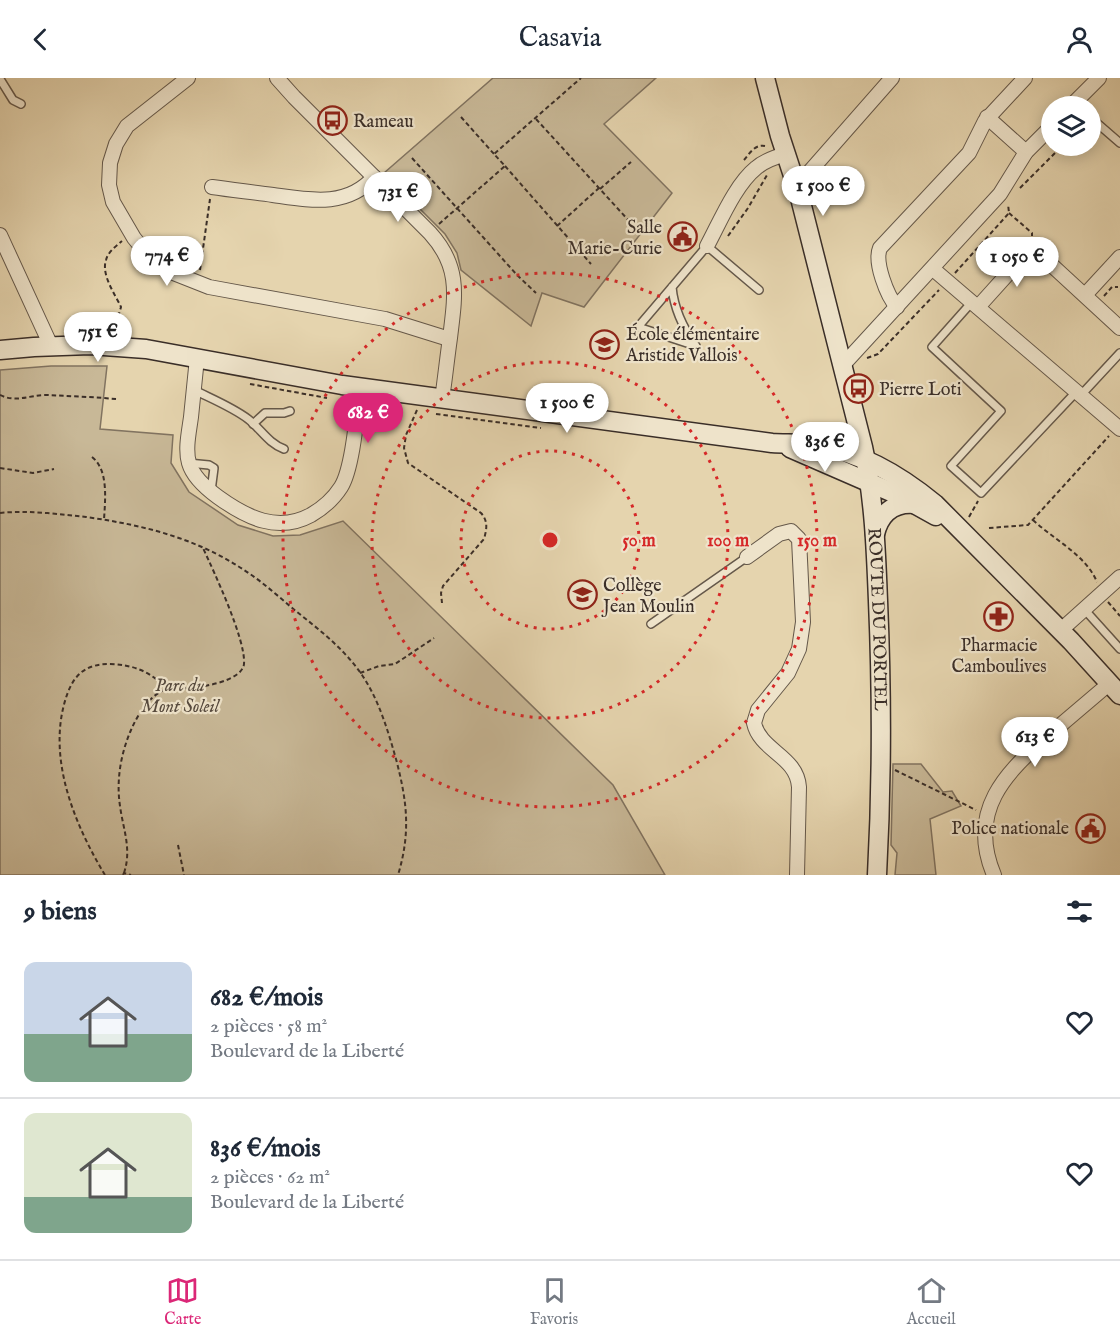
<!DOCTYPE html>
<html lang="fr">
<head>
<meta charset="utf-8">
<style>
	:root { --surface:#fff; --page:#f6f6f7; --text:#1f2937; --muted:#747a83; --line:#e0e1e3; --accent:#db2777 }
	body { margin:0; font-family:"IM FELL English",serif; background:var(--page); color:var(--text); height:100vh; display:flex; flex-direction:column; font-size:22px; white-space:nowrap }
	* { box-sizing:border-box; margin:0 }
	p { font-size:20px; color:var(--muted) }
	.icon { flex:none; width:33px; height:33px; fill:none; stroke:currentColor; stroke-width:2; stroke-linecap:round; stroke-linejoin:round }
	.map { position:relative; height:797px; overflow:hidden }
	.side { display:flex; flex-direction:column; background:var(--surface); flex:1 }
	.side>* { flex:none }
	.controls { position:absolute; left:1041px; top:18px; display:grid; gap:12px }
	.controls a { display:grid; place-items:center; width:60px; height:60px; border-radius:50%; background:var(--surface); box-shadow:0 3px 15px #0003; font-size:30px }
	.price { position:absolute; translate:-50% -51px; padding:0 14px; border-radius:21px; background:#fff; color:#222; font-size:20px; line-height:39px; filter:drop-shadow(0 2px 3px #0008) }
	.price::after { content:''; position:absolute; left:50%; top:36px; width:18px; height:14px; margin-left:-9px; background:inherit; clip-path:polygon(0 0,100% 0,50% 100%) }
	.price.current { background:var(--accent); color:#fff }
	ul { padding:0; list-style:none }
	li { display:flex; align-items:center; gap:18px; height:150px; padding:0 24px }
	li+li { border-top:2px solid var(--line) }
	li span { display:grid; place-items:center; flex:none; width:168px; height:120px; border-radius:12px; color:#555 }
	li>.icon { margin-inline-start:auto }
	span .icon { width:72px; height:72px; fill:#fffc; stroke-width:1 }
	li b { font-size:26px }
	h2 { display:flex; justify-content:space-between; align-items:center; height:72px; padding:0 24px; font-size:26px }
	header { display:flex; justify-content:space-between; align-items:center; height:78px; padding:0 24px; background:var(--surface); font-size:27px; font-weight:600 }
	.tab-bar { display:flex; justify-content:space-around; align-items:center; height:84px; border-top:2px solid var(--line); background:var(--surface); font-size:16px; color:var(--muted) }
	.tab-bar a { display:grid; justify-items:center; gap:3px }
	.tab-bar .current { color:var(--accent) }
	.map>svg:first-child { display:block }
</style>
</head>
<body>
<header><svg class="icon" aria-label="back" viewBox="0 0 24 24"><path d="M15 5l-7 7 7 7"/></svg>Casavia<svg class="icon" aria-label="person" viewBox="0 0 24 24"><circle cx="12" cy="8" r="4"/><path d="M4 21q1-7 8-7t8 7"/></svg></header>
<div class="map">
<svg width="1120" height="797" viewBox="0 0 1120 797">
	<rect width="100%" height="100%" fill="#e5d4ae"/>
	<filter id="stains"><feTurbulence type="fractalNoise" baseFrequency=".00333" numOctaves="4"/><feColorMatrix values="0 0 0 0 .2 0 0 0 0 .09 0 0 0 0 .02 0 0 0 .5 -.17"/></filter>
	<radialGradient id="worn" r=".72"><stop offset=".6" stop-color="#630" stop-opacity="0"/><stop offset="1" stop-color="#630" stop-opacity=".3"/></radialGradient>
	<!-- green -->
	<g fill="#c8b897" stroke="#817360" stroke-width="1.5">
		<path d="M493,0H656L604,46L672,115L584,229L542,215L531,248L461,192L457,175L445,156L384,95Z"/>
		<path d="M51,288H107L100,351L173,357L171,385L189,414L238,447L273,458L300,457L343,443L613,707L665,797H0V292Z"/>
		<path d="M893,686H921L943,714L952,713L961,728L930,741L936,797H895L897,775L891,767Z"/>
	</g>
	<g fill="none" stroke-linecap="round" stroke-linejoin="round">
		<defs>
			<g id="lane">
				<path d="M0,1L13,22L21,26"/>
				<path d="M1090,39L1120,65"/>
				<path d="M672,209C674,231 683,250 696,268L638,249L707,168L759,212"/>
				<path d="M972,224L932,269L1001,333L951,388L981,415L1077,313"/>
				<path d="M194,312C212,321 232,329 248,341C261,351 268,365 284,371"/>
				<path d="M1081,317L1120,275"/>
				<path d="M253,346L265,335H284L290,333"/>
				<path d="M188,385L209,387L214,390L211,413"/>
				<path d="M1084,531L1120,571"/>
				<path d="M651,546L747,479"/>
			</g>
			<g id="street">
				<path d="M188,0L127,48L116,66L110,85L109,107L113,124L134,160L148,177L171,194L209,209L385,241L449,261"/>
				<path d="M277,0L294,19L430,155C461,189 455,218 450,260C447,281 445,301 442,321"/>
				<path d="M1071,28L1099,0"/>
				<path d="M987,39L1026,74"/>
				<path d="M797,108L892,0"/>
				<path d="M212,109C232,112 252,114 273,117C309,122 347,130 374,99"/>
				<path d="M0,157L51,268"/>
				<path d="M707,168C720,144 735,107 756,90C764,83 775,79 786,76"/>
				<path d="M933,191L1120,351"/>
				<path d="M1085,217L1120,179"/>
				<path d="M897,229C887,218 874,184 880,170L969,75L985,43L1025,0"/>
				<path d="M978,229L1032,169L1120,250"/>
				<path d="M197,280C195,300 193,320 191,339C189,354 185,371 189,385C193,399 207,411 218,419C247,440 278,455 311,437C323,430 334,420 341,409C353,390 357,334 360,310"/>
				<path d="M842,288L1000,116L1026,74L1052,48"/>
				<path d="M747,479L779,456L791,453L799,461L803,544L799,571L788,595L758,632L754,645C760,673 797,678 799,709L797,797"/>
				<path d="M1061,552L1120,499"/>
				<path d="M994,797C967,733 1005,695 1050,656C1070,639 1090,622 1110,605"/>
			</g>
			<g id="secondary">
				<path id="s1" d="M765,0L780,58L799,116L863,369C874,419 876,472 878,523C882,615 882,705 877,797"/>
				<path d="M0,272L34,269L90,267L146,271L342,307L772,365C788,366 804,365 819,368C863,375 901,398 935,426L1071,563L1120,617"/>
				<path d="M790,370L898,417L936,438"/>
				<path d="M875,456C880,435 894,424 915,426"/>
			</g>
		</defs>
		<!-- lane casing -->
		<use href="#lane" stroke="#65584a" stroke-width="10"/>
		<!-- street casing -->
		<use href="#street" stroke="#65584a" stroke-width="16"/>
		<!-- secondary casing -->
		<use href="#secondary" stroke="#3a2e28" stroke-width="21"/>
		<!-- path -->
		<g stroke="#3a2e28" stroke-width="2" stroke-dasharray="4.5 3" stroke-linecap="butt">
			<path d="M461,39L494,76"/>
			<path d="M536,41L630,144"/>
			<path d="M412,80L517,197L536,215"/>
			<path d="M744,82C750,75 755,66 765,68"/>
			<path d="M505,88L591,186"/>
			<path d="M1020,110L1062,68"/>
			<path d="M600,111L631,84"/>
			<path d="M1009,135L1032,155V158"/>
			<path d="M439,146L505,88L494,76L581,0"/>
			<path d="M557,148L599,110"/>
			<path d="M728,158L748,130L767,97"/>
			<path d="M200,192L210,121"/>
			<path d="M955,195L1009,135L1008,126"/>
			<path d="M1104,218L1112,209H1118"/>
			<path d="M97,251L109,252"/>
			<path d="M114,253L121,229C115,216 101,197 106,182C108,174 116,168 122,163"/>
			<path d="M867,280L878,276L939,212"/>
			<path d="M250,306L327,320"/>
			<path d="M0,317C16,325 29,317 46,317C69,318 93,319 116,321"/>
			<path d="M371,327L386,329"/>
			<path d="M417,332L406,357L404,370L408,385L481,435C488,443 487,450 484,461L443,508L441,515L442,525"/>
			<path d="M436,336L541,350"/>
			<path d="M92,379C109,392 105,423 104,442"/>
			<path d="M0,390L33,395L54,391"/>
			<path d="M0,435C28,432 58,436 86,439C143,447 196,460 244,492C263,504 280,520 297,534C321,553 345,572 362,597C379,622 388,653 396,681C407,723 411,754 398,797"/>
			<path d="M969,439L978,423"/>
			<path d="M1033,442C1053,461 1086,477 1097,504"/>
			<path d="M989,450L1028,447L1109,358"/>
			<path d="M1108,524L1120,538"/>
			<path d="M360,595L379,588L395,586L434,560"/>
			<path d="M895,692L976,732"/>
			<path d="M178,767L184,797"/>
			<path d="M124,795C132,771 123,751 120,728C116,702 121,675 131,652C138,636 149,618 166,611C173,609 182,611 189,610C203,609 242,603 244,586C246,562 214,494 203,470"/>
			<path d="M105,797C73,744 45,675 68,614C76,594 88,586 110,586C133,587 151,593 166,611"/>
			<path d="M123,797L124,795L131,797"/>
		</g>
		<!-- lane -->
		<use href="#lane" stroke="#eee3ca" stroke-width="7"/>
		<!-- street -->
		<use href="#street" stroke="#eee3ca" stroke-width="14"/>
		<!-- secondary -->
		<use href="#secondary" stroke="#eee3ca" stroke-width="18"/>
	</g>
	<!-- distance rings -->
	<g fill="none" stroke="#d62828" stroke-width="3" stroke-dasharray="3 6">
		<circle cx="550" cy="462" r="89"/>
		<circle cx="550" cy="462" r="178"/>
		<circle cx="550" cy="462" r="267"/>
	</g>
	<!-- icons -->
	<defs>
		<symbol id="bus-ring" viewBox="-11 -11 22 22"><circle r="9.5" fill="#eee3ca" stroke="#8f2418" stroke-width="1.5"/><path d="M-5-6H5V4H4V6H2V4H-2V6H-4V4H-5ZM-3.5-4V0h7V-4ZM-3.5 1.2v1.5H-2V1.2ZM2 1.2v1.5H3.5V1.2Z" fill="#8f2418"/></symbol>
		<symbol id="civic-ring" viewBox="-11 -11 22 22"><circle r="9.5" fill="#eee3ca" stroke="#8f2418" stroke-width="1.5"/><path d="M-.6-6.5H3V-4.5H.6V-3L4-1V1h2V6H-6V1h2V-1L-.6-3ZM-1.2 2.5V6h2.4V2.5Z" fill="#8f2418"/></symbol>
		<symbol id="school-ring" viewBox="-11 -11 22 22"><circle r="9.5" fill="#eee3ca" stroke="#8f2418" stroke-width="1.5"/><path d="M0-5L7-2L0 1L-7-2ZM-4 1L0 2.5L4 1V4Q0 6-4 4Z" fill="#8f2418"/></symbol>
		<symbol id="pharmacy-ring" viewBox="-11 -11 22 22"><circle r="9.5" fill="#eee3ca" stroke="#8f2418" stroke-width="1.5"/><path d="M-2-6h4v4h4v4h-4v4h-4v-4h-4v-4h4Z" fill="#8f2418"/></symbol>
	</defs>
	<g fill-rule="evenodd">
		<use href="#bus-ring" x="316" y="26" width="33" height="33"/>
		<use href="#civic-ring" x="666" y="142" width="33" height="33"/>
		<use href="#school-ring" x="588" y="250" width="33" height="33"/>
		<use href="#bus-ring" x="842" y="294" width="33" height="33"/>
		<use href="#school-ring" x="566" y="500" width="33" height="33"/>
		<use href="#pharmacy-ring" x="982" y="522" width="33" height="33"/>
		<use href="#civic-ring" x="1074" y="734" width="33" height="33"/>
	</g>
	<g text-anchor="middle" stroke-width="4.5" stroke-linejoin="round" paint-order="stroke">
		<!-- poi labels -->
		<g font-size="18" fill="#3a2e28" stroke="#eee3ca" text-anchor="start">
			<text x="353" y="49">Rameau</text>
			<text x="662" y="155" text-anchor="end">Salle<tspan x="662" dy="21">Marie-Curie</tspan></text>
			<text x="626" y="262">École élémentaire<tspan x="626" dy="21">Aristide Vallois</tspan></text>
			<text x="879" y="317">Pierre Loti</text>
			<text x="603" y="513">Collège<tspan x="603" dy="21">Jean Moulin</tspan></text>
			<text x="999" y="573" text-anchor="middle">Pharmacie<tspan x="999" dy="21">Camboulives</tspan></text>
			<text x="1069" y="756" text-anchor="end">Police nationale</text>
		</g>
		<!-- street labels -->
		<g font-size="18" fill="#3a2e28" stroke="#eee3ca">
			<text dy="6" stroke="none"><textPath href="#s1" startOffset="555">ROUTE DU PORTEL</textPath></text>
		</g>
		<!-- park labels -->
		<g font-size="18" font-style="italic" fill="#564a3e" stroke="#eee3ca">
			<text x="180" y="613">Parc du<tspan x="180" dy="21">Mont Soleil</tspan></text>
		</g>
	</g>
	<circle cx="550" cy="462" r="9" fill="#d62828" stroke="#eee3ca" stroke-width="3"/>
	<g font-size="18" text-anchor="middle" font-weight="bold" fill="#d62828" stroke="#eee3ca" stroke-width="4.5" stroke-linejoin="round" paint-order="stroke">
		<text x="639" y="468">50 m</text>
		<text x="728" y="468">100 m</text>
		<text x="817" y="468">150 m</text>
	</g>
	<rect width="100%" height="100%" filter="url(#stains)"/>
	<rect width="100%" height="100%" fill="url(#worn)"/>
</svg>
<div class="controls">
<a><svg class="icon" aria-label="layers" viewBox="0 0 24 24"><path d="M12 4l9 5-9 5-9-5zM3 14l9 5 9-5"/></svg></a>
</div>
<b class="price" style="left:823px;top:139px">1 500 €</b>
<b class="price" style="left:398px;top:145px">731 €</b>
<b class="price" style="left:167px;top:209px">774 €</b>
<b class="price" style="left:1017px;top:210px">1 050 €</b>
<b class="price" style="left:98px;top:285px">751 €</b>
<b class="price" style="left:567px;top:356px">1 500 €</b>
<b class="price current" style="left:368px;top:366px">682 €</b>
<b class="price" style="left:825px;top:395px">836 €</b>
<b class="price" style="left:1035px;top:690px">613 €</b>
</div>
<section class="side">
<h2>9 biens<svg class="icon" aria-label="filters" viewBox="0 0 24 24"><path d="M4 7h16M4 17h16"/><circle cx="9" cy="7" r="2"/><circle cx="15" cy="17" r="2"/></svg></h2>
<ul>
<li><span style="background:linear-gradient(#c9d6e8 60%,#7fa58c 0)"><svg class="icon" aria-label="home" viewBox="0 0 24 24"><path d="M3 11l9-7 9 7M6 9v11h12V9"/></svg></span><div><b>682 €/mois</b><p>2 pièces · 58 m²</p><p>Boulevard de la Liberté</p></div><svg class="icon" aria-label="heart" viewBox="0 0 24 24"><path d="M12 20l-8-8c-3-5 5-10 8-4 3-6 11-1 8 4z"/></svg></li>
<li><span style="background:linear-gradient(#dfe7d0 70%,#7fa58c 0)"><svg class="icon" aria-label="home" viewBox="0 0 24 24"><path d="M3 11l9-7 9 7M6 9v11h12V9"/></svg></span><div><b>836 €/mois</b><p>2 pièces · 62 m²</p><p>Boulevard de la Liberté</p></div><svg class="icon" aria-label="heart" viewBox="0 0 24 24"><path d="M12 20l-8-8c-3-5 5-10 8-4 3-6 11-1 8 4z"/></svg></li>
</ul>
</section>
<nav class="tab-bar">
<a class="current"><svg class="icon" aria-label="map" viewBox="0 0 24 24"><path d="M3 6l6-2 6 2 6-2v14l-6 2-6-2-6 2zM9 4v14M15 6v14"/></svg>Carte</a>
<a><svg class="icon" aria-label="saved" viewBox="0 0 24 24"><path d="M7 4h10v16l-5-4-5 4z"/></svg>Favoris</a>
<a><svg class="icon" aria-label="home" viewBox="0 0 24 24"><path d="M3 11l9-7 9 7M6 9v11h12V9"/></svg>Accueil</a>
</nav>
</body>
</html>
